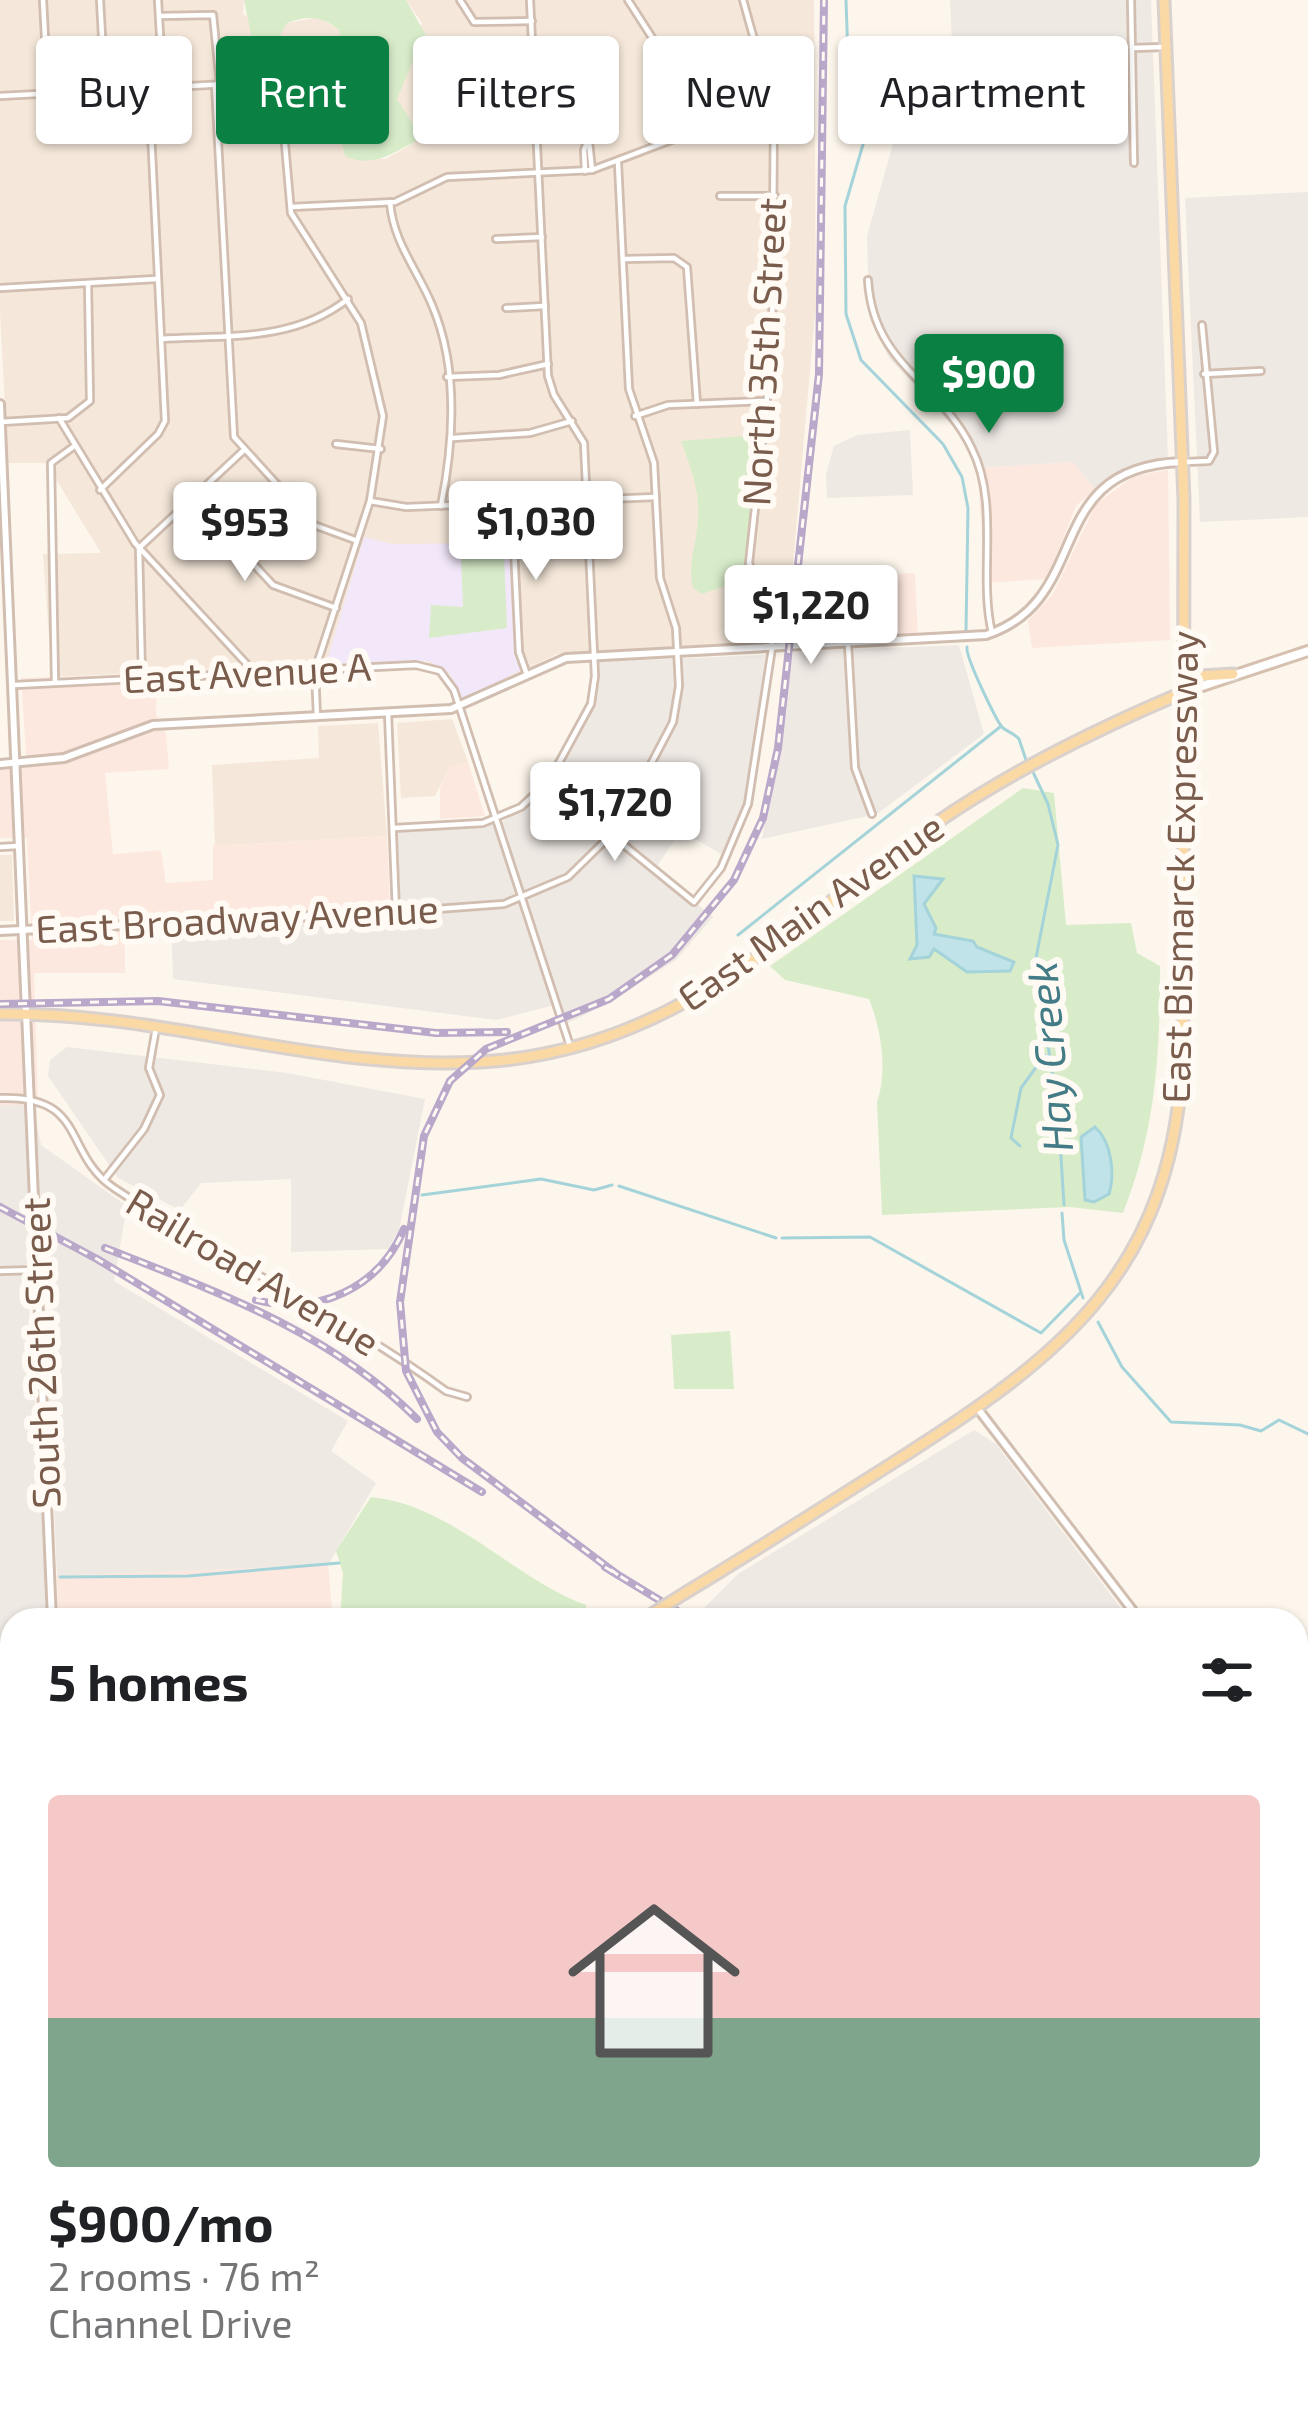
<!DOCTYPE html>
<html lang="en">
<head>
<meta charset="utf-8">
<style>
	:root { --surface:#fff; --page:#f6f6f6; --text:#202124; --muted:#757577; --line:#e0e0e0; --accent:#0b8043 }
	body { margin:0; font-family:"Exo 2",sans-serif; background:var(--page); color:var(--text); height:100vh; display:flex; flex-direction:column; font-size:45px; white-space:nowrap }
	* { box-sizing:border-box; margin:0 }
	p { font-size:39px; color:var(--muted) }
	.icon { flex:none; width:66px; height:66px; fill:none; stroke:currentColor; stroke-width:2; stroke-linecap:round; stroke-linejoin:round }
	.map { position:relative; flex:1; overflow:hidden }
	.panel { position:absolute; left:0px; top:1608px; width:1308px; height:807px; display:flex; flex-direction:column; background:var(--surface); border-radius:36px 36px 0 0; box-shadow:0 3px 9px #0004 }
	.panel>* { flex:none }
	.top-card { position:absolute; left:36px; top:36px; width:1236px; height:108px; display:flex; gap:24px }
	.price { position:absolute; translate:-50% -102px; padding:0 27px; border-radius:12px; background:#fff; color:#222; font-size:39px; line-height:78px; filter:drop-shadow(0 3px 6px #0008) }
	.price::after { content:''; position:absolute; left:50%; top:72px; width:36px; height:27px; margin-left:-18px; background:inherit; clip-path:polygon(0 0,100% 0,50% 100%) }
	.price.active { background:var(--accent); color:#fff }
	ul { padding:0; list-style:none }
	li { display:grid; align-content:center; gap:24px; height:636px; padding:0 48px }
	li+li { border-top:3px solid var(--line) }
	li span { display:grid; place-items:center; height:372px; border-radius:12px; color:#555 }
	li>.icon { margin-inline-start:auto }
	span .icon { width:216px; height:216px; fill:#fffc; stroke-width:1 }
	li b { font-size:51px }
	h2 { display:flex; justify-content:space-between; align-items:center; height:144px; padding:0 48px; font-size:51px }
	.chip { padding:0 42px; border-radius:12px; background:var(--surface); box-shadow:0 3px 9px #0004; font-size:42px; line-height:108px }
	.chip.active { background:var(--accent); color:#fff }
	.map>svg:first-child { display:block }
</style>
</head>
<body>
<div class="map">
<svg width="1308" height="2414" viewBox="0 0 1308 2414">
	<rect width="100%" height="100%" fill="#fdf6ec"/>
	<!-- residential -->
	<g fill="#f5e8da">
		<path d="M0,0H244L243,15L287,23L319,17L339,30L342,41L349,90L336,121L345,156L386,159L417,141L450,140L416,129L396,99L422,23L406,0H814L816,303L786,642L557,654L463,700L450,674L424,660L52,677L43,554L101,553L46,463H8L0,312Z"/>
		<path d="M452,719L468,762L449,768L435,796L401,798L397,723Z"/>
		<path d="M378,723L387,836L215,846L212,765L319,758L318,726Z"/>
		<path d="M0,855H12L14,921H0Z"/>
	</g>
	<!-- commercial -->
	<g fill="#fde8e0">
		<path d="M1073,462L1095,489L1076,506L1047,579L986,583L977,468Z"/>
		<path d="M1168,470L1170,640L1032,648L1028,621L1053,594L1096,504L1134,476Z"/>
		<path d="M915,573L918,636L815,641L812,577Z"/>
		<path d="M157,674L156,715L166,734L169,769L105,773L113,854L161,850L166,883L213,880V846L387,836L390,909L172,920V930L125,935V973H34L38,1094L33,1105H0V940H32L27,838H0V770L27,768L21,678Z"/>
		<path d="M468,762L485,816L440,819V788L449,767Z"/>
		<path d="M328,1565L333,1620H58L57,1576Z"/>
	</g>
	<!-- industrial -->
	<g fill="#efe9e4">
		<path d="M950,0H1151L1168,458L1129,466L1095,489L1073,462L977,468L960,434L889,358L869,316L867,236L897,129L882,56L952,42Z"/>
		<path d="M1308,192V517L1200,522L1185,198Z"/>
		<path d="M910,430L913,495L827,498L826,474L834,446L857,435Z"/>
		<path d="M959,645L984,734L877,814L762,839L793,652Z"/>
		<path d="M765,655L748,794L723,855L681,831L655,869L713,917L676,960L605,1005L566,1024L559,1004L496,1020L173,979L171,920L398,908L395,831L502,822L544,795L589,716L597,662Z"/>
		<path d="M67,1047L287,1073L425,1099L399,1230L388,1249L291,1252V1179L201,1183L180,1210L118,1178L48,1076L50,1060Z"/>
		<path d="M0,1105H33L41,1145L127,1206L114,1281L348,1421L331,1451L376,1483L328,1565L57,1576L49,1397L56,1393L52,1276L27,1277L49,1620H12V1841H0Z"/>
		<path d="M974,1430L996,1444L1130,1620H692L738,1574Z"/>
		<path d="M1296,1787H1308V1955L1296,1952Z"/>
		<path d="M12,1853V2403H94V2414H0V1854Z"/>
		<path d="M1296,1987L1308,1989V2414H698L825,2408L826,2403H1296Z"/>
	</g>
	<!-- education -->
	<path fill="#f3e8fa" d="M364,537L392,544L509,543L514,650L521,670L463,700L450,674L429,661L326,664Z"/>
	<!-- green -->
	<g fill="#d8ecc9">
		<path d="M244,0H406L437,55L433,62L412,63L397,99L416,129L417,141C391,153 373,169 345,156L336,121L349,90L339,30C321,15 308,16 287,23L279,37L252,39Z"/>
		<path d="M757,435L745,579L702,594L693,588C687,563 697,544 698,519C700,490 691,468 681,441Z"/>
		<path d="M504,555L507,628L429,638L431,605L463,607L461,557Z"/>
		<path d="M1023,788L1054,793L1066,925L1131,923L1137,953L1160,966C1160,1054 1156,1130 1123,1213L1070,1207L882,1215L877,1102C888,1071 881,1029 869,999L785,980L770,966Z"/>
		<path d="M730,1331L734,1389H674L671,1335Z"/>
		<path d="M371,1497C453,1505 512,1578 586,1605L585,1617L340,1620L343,1573L336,1551Z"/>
	</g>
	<!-- water -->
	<g fill="#bfe3e8" stroke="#a5d3da" stroke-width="3">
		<path d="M914,876L943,879L924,904L936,928L934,934L973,941L977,947L1014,962L1010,971L967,972L934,949L929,957L910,959L917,945Z"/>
		<path d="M1095,1127C1112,1142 1115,1175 1109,1194L1094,1202L1085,1200L1081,1137Z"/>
	</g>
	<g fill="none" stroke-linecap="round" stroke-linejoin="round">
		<!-- stream -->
		<g stroke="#a5d3da" stroke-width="3">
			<path d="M846,0L848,58L869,124L845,206L846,314L861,360L943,444L962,477L968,508L966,631"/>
			<path d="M967,647C965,657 998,724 1003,728C1008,732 1015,734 1019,739L1026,760"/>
			<path d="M1032,770L1048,804L1058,845L1035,963L1058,1109L1064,1205"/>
			<path d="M738,935L1000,727"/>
			<path d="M1020,1146L1011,1138L1021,1088L1045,1055"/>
			<path d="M619,1186L776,1238"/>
			<path d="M422,1195L541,1179L594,1190L612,1185"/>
			<path d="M1062,1213L1064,1240L1083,1298"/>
			<path d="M782,1238L870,1237L1041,1333L1080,1293"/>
			<path d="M1098,1322L1122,1367L1171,1422L1240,1425L1261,1431L1279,1420L1308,1434"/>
			<path d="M60,1577L188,1576L339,1563"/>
			<path d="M106,2403V2409"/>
		</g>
		<defs>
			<g id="minor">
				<path d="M43,0L48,94"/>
				<path d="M100,0L105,90"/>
				<path d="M158,0L163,88"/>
				<path d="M460,0L474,22L532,21"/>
				<path d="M628,0L660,50"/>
				<path d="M1131,0L1134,163"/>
				<path d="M159,16L213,15L220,84"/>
				<path d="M1133,48L1163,47"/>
				<path d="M215,85L234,437L314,525L355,540"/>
				<path d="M0,96L267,82L280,87L291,213L361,323L383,416L370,501L315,670L317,717"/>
				<path d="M584,96L597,117L584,150L585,171"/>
				<path d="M445,104L536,100"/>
				<path d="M589,142L592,170"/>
				<path d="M720,196H775"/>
				<path d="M390,202C393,242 417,269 432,305C459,368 454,441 441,506"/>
				<path d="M291,207L395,202L447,177L592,170L703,128L774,123"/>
				<path d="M496,239L542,237"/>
				<path d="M624,259L674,258L687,267L697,404"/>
				<path d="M868,280C873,366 940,381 972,449C1000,505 978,574 992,633"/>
				<path d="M0,288L156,279"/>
				<path d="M506,308L545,306"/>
				<path d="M161,339C228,335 293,342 348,299"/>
				<path d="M1204,374L1261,371"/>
				<path d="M447,377L499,375L548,364"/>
				<path d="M635,416L668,405L766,401"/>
				<path d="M59,418L135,543L255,673"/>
				<path d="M1,422L68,418L90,401L88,283"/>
				<path d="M453,438L530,433L572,421"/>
				<path d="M336,444L381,449"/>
				<path d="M1186,462L1209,461L1214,452L1202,325"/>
				<path d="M100,490L158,434L165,421L149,91"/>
				<path d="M193,499L273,585L336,608"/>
				<path d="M370,501L406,507L656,497"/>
				<path d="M512,506L519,652L526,672"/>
				<path d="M139,548L244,450"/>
				<path d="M139,548L142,678"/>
				<path d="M848,644L855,768L872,814"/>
				<path d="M55,681L51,463L73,447"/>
				<path d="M15,685L416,665L440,671L454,690L571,1049"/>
				<path d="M388,713L396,912L504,904L568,877L617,829L673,722L679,686L676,628L660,578L654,463L629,389L618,163"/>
				<path d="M394,828L483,823L521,807L549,781L591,704L595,676L584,443L554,395L548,376L530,0"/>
				<path d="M613,836L694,902L721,868L748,804L772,648L769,615L749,563L772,352L774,111L743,0"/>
				<path d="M0,847L18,846"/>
				<path d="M0,1098C88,1095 62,1153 114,1188C222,1260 342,1315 446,1391L467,1397"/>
				<path d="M104,1180L144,1129L160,1095L149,1068L156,1028"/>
				<path d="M0,1271L36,1270"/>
				<path d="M0,1672L12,1671"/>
				<path d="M1296,2030L1308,2038"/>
				<path d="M0,2063H12"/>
				<path d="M0,2212H12"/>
				<path d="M298,2403V2414"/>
				<path d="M802,2403L803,2414"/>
				<path d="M520,2414V2409L639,2403"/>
			</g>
			<g id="tertiary">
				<path d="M0,404L52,1620"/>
				<path d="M0,764L64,758L153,725L451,709L566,658L986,635C1096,599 1038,467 1182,462"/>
				<path d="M0,931L396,912"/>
				<path d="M978,1409L1140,1620"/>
				<path d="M1296,1783H1308"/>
				<path d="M87,2403V2414"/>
				<path d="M1256,2403L1257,2414"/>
				<path d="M431,2414L520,2409V2403"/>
			</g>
			<path id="secondary" d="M1184,692L1308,651"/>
			<g id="primary">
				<path d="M1186,659L1201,676L1233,674"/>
				<path d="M0,1014C169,1011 336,1078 505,1060C688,1040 793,922 936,823C1013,770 1097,729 1184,692"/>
				<path d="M685,1593C753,1552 820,1509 888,1466C1062,1356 1176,1272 1183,1047L1184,500L1164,0"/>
				<path d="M0,1848H12"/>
			</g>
		</defs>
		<!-- minor casing -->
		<use href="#minor" stroke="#d1beb0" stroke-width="10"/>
		<!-- tertiary casing -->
		<use href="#tertiary" stroke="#d1beb0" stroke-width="12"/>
		<!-- secondary casing -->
		<use href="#secondary" stroke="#d6c0b0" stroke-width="14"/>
		<!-- primary casing -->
		<use href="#primary" stroke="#dad1cd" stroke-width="15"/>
		<!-- minor -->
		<use href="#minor" stroke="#fff" stroke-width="4.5"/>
		<!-- tertiary -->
		<use href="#tertiary" stroke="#fff" stroke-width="6"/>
		<!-- secondary -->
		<use href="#secondary" stroke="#fff" stroke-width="8"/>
		<!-- primary -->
		<use href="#primary" stroke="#fbd9a5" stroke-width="9"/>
		<defs>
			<g id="rail">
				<path d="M0,1004L158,1001L436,1033L507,1032"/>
				<path d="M0,1207L97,1259L482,1492"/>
				<path d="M105,1248C218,1292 330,1332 417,1419"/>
				<path d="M256,1300C318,1316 379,1288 404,1229"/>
				<path d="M605,1567L692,1620"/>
				<path d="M618,1575L462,1458L437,1432L406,1371L400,1302L424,1136L450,1081L486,1049L609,999L672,955L734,880L763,818L778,748L819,374L824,0"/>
				<path d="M1296,1943L1308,1947"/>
				<path d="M1296,2052L1308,2059"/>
			</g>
		</defs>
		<!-- rail casing -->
		<use href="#rail" stroke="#b9a8c9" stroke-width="8"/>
		<!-- rail -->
		<use href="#rail" stroke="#fffaf3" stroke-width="3" stroke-dasharray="9" stroke-linecap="butt"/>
		<defs>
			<path id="primary-bridge" d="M647,1617L685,1593"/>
		</defs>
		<!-- primary-bridge casing -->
		<use href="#primary-bridge" stroke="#dad1cd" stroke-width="15" stroke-linecap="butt"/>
		<!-- primary-bridge -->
		<use href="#primary-bridge" stroke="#fbd9a5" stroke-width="9"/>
	</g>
	<g text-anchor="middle" stroke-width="12" stroke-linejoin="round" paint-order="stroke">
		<!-- street labels -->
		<g font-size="39" fill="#7a5c4d" stroke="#fffaf3">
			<text transform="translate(764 352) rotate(-87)" y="14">North 35th Street</text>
			<text transform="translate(247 673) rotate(-3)" y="14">East Avenue A</text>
			<text transform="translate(1180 867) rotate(-89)" y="14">East Bismarck Expressway</text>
			<text transform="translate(811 912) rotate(-35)" y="14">East Main Avenue</text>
			<text transform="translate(237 919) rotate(-3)" y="14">East Broadway Avenue</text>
			<text transform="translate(253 1272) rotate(31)" y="14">Railroad Avenue</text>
			<text transform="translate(41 1353) rotate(-92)" y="14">South 26th Street</text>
		</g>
		<!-- water labels -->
		<g font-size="42" font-style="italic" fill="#437c86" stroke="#fffaf3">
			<text transform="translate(1050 1057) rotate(-95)" y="15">Hay Creek</text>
		</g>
	</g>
</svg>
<b class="price active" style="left:989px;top:436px">$900</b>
<b class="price" style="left:536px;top:583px">$1,030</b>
<b class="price" style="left:245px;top:584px">$953</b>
<b class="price" style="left:811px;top:667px">$1,220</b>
<b class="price" style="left:615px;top:864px">$1,720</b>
<div class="top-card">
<a class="chip">Buy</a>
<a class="chip active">Rent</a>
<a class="chip">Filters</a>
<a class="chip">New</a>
<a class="chip">Apartment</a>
</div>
<section class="panel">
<h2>5 homes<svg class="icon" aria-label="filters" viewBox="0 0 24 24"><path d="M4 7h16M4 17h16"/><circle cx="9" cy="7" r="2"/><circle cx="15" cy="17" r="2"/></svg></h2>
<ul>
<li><span style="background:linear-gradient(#f6c9c9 60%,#7fa58c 0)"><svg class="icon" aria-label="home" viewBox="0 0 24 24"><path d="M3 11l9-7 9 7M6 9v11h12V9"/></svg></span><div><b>$900/mo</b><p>2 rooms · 76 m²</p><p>Channel Drive</p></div></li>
</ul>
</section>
</div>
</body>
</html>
